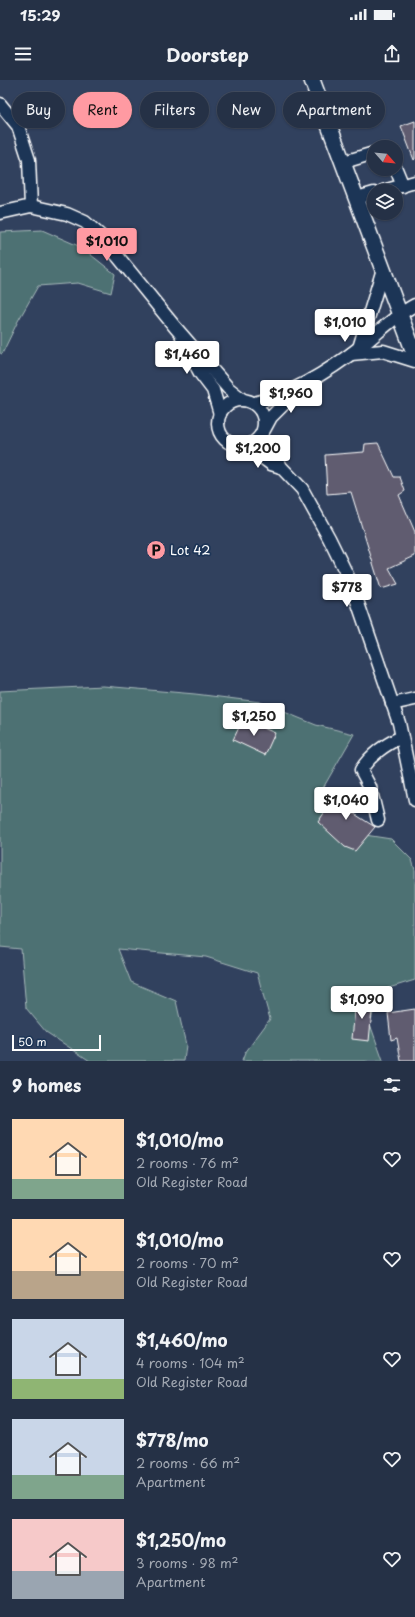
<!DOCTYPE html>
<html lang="en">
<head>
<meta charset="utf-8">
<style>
	:root { --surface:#253146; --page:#313d51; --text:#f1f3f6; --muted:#a3a9b3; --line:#424c5f; --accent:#ff9aa2 }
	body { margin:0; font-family:"Playpen Sans",sans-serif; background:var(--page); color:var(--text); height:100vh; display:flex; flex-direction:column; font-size:15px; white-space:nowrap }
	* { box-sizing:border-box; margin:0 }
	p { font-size:13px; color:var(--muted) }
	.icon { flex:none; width:22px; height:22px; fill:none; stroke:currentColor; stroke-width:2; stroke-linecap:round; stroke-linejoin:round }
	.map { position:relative; height:981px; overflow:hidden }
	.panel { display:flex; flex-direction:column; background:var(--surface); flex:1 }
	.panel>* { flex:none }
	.guide { position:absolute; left:12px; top:12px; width:391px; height:36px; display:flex; gap:8px }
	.needle { width:26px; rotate:117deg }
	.tools { position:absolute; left:367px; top:60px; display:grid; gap:8px }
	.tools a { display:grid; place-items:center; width:36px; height:36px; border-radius:50%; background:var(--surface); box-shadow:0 1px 3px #0004,0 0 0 1px var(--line); font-size:20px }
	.scale { position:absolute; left:12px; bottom:10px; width:89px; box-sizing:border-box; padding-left:4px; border:2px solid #fff; border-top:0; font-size:11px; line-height:14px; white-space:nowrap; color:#fff; -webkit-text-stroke:3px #1d3557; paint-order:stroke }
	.price { position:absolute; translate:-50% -34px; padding:0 9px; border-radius:4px; background:#fff; color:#222; font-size:13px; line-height:26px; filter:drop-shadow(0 1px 2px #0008) }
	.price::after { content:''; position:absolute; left:50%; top:24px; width:12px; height:9px; margin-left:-6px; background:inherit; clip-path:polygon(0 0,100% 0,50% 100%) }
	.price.selected { background:var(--accent); color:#111 }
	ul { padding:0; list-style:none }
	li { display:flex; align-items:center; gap:12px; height:100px; padding:0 12px }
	li span { display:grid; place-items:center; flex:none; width:112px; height:80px; border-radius:0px; color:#555 }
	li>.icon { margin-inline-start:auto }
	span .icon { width:48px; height:48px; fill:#fffc; stroke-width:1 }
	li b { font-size:17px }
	h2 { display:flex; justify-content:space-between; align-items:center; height:48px; padding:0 12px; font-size:17px }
	.pill { padding:0 14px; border-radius:18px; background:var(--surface); box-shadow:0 1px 3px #0004,0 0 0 1px var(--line); font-size:14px; line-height:36px }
	.pill.selected { background:var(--accent); color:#111 }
	.status { display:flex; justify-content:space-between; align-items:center; height:28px; padding:0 20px; background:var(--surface); direction:ltr }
	.status svg { height:11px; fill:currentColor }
	header { display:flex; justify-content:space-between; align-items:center; height:52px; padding:0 12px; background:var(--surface); font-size:18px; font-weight:700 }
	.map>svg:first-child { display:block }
</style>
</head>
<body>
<div class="status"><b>15:29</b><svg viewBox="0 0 49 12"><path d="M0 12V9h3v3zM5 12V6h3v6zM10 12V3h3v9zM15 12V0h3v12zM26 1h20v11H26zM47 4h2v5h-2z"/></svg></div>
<header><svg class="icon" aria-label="menu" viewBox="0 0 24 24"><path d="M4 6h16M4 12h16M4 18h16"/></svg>Doorstep<svg class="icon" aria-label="share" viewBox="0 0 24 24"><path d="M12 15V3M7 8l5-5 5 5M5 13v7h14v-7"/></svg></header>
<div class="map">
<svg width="415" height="981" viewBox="0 0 415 981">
	<rect width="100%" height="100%" fill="#31415e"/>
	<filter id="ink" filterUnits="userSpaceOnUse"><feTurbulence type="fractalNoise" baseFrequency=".025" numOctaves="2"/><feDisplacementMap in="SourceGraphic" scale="8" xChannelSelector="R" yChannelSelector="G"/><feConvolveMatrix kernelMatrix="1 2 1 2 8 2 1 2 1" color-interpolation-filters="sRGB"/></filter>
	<g filter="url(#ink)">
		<!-- green -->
		<g fill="#4d7173" stroke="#a6b8b9">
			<path d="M42,150L81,167L115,194L111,213L78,203L38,206L18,241L2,274L0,273V152Z"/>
			<path d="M103,606L195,614L260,622L316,645L354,654L315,722L365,755L391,759L412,780L415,790V900L379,911L370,944L383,981H242L245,973L270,939L257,893L206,877L118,869L131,902L176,921L186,965L184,981H90L46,952L26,928L21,869L0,867V611Z"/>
		</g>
		<!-- building -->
		<g fill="#615c70" stroke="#fff">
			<path d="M415,41V79L414,80L401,46Z"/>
			<path d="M378,363L394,397H400L405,411L399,415L415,452V476L389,488L398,504L381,509L351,412L327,414L325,375L364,372L365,364Z"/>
			<path d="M243,639L275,653L265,675L233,660Z"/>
			<path d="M341,708L361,721L353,733L375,747L355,771L345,767L318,742Z"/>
			<path d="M356,918L373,920L369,961L352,959Z"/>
			<path d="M415,929V981H401L397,958L391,960L388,933Z"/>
		</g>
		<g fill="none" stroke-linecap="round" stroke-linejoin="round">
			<defs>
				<g id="minor">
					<path d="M0,24L18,46L29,80L31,126"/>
					<path d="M344,82L374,73"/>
					<path d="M396,89L403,106"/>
					<path d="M383,111L415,102"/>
					<path d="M357,118L374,113"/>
					<path d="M0,133L31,126L67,134L85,142L102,157L175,247L228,308L243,320"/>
					<path d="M182,260L200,293L213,310L220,334"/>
					<path d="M359,268L383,189"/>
					<path d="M351,274L383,271L415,281"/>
					<circle cx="241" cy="343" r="23"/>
					<path d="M254,323C294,314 331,290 364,264C381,250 396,235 415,225"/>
					<path d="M264,350L271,337L297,311"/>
					<path d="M259,359L276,377L281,387L302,409L329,458L351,503L399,643L415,720"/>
					<path d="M247,366L271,384L281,387"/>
					<path d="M392,624L415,619"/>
					<path d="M378,740L370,707L361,690C371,674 385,665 401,657"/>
				</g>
				<path id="major" d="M312,0L415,275"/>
			</defs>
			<!-- minor casing -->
			<use href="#minor" stroke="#fff" stroke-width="15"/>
			<!-- major casing -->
			<use href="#major" stroke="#fff" stroke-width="18"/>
			<!-- minor -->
			<use href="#minor" stroke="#1d3557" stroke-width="12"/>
			<!-- major -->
			<use href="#major" stroke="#1d3557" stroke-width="15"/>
		</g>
	</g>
	<!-- icons -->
	<defs>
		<symbol id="parking-disc" viewBox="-11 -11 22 22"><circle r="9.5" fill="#ff9aa2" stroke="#1d3557"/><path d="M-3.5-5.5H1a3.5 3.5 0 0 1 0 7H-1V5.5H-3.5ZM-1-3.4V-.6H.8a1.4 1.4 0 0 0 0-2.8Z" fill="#111"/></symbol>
	</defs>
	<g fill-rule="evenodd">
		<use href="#parking-disc" x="145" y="459" width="22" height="22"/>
	</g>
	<g text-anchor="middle" stroke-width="3.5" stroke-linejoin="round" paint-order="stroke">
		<!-- poi labels -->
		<g font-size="13" fill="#fff" stroke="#1d3557" text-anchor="start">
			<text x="170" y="475">Lot 42</text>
		</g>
	</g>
</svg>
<div class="tools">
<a><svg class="needle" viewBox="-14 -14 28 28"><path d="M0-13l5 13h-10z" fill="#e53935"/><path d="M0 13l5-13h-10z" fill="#a3a9b3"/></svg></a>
<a><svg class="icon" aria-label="layers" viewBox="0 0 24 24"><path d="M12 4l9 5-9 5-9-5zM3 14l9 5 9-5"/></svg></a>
</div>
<div class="scale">50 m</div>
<b class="price selected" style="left:107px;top:182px">$1,010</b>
<b class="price" style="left:345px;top:263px">$1,010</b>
<b class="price" style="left:187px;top:295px">$1,460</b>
<b class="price" style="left:291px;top:334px">$1,960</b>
<b class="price" style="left:258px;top:389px">$1,200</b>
<b class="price" style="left:347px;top:528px">$778</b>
<b class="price" style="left:254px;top:657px">$1,250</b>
<b class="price" style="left:346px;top:741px">$1,040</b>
<b class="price" style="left:362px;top:940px">$1,090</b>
<div class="guide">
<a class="pill">Buy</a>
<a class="pill selected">Rent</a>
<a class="pill">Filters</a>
<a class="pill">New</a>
<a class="pill">Apartment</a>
</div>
</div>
<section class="panel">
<h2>9 homes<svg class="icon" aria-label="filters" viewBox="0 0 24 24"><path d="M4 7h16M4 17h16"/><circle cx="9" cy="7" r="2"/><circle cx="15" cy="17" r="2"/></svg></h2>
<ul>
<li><span style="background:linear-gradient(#ffd9b3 75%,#7fa58c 0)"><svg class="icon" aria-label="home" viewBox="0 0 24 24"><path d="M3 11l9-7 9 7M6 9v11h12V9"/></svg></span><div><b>$1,010/mo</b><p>2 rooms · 76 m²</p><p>Old Register Road</p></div><svg class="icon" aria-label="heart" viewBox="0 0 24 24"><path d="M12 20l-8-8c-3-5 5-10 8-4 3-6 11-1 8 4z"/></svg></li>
<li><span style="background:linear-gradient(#ffd9b3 65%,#b9a48a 0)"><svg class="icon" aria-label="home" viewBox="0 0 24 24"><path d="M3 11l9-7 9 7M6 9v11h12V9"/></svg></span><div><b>$1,010/mo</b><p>2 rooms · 70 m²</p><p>Old Register Road</p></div><svg class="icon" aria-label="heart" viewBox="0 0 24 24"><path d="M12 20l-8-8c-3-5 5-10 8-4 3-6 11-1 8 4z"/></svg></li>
<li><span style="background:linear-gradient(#c9d6e8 75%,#8fb573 0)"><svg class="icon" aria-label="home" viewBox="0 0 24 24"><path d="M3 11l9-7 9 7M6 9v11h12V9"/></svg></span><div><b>$1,460/mo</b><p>4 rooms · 104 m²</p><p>Old Register Road</p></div><svg class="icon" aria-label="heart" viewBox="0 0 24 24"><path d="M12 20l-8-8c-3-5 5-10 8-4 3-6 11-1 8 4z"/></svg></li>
<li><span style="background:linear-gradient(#c9d6e8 70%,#7fa58c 0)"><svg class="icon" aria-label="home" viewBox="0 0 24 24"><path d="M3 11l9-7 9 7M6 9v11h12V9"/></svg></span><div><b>$778/mo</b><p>2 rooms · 66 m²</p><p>Apartment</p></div><svg class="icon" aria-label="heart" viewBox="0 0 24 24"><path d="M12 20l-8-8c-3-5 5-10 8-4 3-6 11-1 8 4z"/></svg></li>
<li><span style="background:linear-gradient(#f6c9c9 65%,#9aa5b1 0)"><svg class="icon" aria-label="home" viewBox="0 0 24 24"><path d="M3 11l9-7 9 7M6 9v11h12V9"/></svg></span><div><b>$1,250/mo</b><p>3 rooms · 98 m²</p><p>Apartment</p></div><svg class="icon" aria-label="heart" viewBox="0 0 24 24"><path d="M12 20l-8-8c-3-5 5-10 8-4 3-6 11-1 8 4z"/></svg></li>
</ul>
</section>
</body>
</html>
